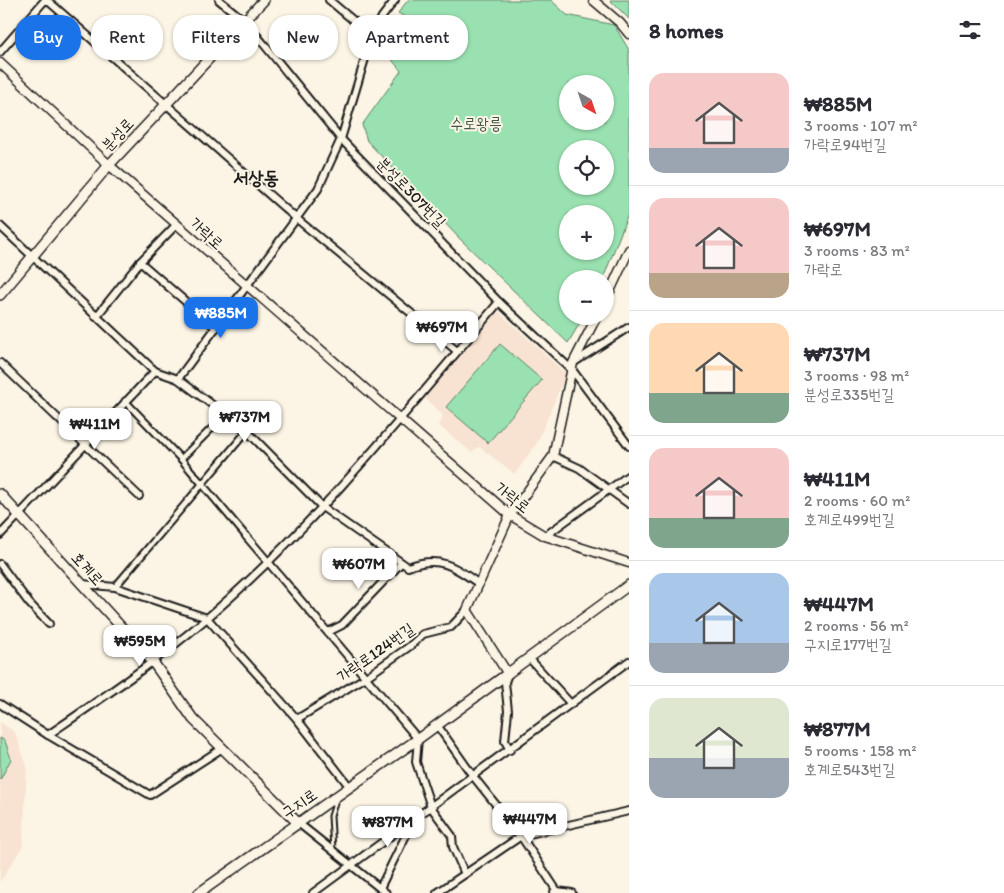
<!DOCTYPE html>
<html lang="en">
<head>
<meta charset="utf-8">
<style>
	:root { --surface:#fff; --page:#f2f2f3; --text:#2b2b33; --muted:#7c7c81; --line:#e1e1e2; --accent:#1a73e8 }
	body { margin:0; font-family:Itim,"Poor Story",sans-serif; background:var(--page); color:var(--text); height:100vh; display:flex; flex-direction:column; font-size:19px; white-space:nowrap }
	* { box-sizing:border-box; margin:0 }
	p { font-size:16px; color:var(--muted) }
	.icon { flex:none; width:28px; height:28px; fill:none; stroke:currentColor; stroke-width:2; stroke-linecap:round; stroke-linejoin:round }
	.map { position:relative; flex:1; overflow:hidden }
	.panel { display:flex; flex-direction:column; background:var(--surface); width:375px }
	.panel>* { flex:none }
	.top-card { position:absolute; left:15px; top:15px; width:475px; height:45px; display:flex; gap:10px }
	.needle { width:32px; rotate:140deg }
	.fabs { position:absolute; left:559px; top:75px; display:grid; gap:10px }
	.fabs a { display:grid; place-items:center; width:55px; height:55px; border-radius:50%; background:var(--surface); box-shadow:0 1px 4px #0004; font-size:25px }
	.price { position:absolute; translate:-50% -42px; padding:0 11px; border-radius:10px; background:#fff; color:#222; font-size:16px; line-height:32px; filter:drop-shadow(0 1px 2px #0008) }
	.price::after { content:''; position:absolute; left:50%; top:30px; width:15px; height:11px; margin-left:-8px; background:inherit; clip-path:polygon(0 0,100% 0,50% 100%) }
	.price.current { background:var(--accent); color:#fff }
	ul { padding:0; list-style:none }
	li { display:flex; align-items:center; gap:15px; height:125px; padding:0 20px }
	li+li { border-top:1px solid var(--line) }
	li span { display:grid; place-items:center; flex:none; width:140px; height:100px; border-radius:15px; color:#555 }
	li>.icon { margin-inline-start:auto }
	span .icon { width:60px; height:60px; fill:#fffc; stroke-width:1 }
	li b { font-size:21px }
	h2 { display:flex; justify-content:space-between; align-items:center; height:60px; padding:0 20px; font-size:21px }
	.chip { padding:0 18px; border-radius:20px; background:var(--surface); box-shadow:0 1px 4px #0004; font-size:18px; line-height:45px }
	.chip.current { background:var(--accent); color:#fff }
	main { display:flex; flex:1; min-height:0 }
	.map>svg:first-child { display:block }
</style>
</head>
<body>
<main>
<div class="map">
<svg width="629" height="893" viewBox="0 0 629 893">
	<rect width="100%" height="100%" fill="#fcf5e5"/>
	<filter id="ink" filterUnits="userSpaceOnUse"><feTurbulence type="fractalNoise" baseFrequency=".02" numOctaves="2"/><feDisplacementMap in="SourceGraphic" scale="10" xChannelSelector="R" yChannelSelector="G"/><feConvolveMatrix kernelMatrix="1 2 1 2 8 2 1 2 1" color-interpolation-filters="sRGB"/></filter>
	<g filter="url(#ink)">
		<!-- built -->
		<g fill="#f8e3d2">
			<path d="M498,311L566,374L537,443L515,474L479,447L471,452L438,425L443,416L425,398Z"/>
			<path d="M0,722L15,732L27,766L23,846L0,882Z"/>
		</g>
		<!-- green -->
		<g fill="#99e1b0" stroke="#5a7e66" fill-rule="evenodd">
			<path d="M408,0H551L567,15L614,25L629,50V212L603,279H568V316H584L568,343L459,238L367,141L362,125L401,71L382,47L409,19L398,13ZM568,84H605V121H568ZM568,149H605V186H568ZM568,214H605V251H568Z"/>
			<path d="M610,0H629V19Z"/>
			<path d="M500,344L542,380L488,443L446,407Z"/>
			<path d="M0,738L5,741L11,759L0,780Z"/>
		</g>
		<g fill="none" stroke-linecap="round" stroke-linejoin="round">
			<defs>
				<path id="service" d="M333,850L331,816L336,800"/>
				<g id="pedestrian">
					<path d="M125,401L181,459L246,536"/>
					<path d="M181,459L226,414"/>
					<path d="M115,587L247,431"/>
				</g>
				<g id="minor">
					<path d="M47,0L297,219L457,351"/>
					<path d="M219,0L245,21L341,139L499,302L573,371L629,446"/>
					<path d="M329,0L373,37"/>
					<path d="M0,52L45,0"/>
					<path d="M177,224L140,262L216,328"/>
					<path d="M0,226L155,371L178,379L247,431L322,507L408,567C439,555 454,566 479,584"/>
					<path d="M96,317L140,262"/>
					<path d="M0,363L139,496"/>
					<path d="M573,363L629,327"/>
					<path d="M178,379L318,189L341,139L370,42L382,17L395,0"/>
					<path d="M553,456L579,468L629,504"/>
					<path d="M0,535L155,371"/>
					<path d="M246,536L418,739L416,762L431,807L452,836L453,847L465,874"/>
					<path d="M545,536L629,475"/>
					<path d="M0,564L29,603L49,624"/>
					<path d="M82,584L115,587L207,618L297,719L349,786"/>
					<path d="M328,632L342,625L401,563"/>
					<path d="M529,658L571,704"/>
					<path d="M508,674L505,682L508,711L505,741L510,750"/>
					<path d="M0,704L48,735L150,795L221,749"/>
					<path d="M297,719L366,677L410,646L423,634L451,627L467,610"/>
					<path d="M437,725L473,776L521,836L557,891"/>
					<path d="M48,735C102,698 157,661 206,619C316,525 407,411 499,302"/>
					<path d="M297,822L386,893"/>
					<path d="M380,888L414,819"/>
					<path d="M554,892L557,891L572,893"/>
					<path d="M313,893L629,661"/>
					<path d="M437,893L521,836L629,811"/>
				</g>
				<g id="tertiary">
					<path d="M593,0L620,23L629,34"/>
					<path d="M0,63L109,165L510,515L545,536L629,563"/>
					<path d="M605,302L629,250"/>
					<path d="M508,674L467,610L510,515L553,456L573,363L597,316"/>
				</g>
				<g id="secondary">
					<path d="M0,295L109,165L264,0"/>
					<path d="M0,494L153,662L193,719L297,822"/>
					<path d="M199,893L418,739L629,585"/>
				</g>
			</defs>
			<!-- service casing -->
			<use href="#service" stroke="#1c1c1c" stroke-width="7"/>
			<!-- pedestrian casing -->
			<use href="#pedestrian" stroke="#1c1c1c" stroke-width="9"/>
			<!-- minor casing -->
			<use href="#minor" stroke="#1c1c1c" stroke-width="10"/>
			<!-- tertiary casing -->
			<use href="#tertiary" stroke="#1c1c1c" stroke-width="11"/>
			<!-- secondary casing -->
			<use href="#secondary" stroke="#1c1c1c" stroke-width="12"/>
			<!-- service -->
			<use href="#service" stroke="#fcf5e5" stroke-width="3"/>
			<!-- pedestrian -->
			<use href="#pedestrian" stroke="#fcf5e5" stroke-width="5"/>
			<!-- minor -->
			<use href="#minor" stroke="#fcf5e5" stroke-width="6"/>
			<!-- tertiary -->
			<use href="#tertiary" stroke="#fcf5e5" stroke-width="8"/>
			<!-- secondary -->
			<use href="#secondary" stroke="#fcf5e5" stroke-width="9"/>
		</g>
	</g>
	<g text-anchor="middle" stroke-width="4" stroke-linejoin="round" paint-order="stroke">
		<!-- park labels -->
		<g font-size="16" fill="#425748" stroke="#fcf5e5">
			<text x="476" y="129">수로왕릉</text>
		</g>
		<!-- street labels -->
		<g font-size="16" fill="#1c1c1c" stroke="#fcf5e5">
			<text transform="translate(117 134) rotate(-47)" y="6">분성로</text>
			<text transform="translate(412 192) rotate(46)" y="6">분성로307번길</text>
			<text transform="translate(207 233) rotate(42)" y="6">가락로</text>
			<text transform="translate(513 497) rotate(38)" y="6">가락로</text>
			<text transform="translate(88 568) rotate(48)" y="6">호계로</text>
			<text transform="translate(375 652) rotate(-35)" y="6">가락로124번길</text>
			<text transform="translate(299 803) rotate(-35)" y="6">구지로</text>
		</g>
		<!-- quarter labels -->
		<g font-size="19" font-weight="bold" fill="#1c1c1c" stroke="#fcf5e5">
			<text x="256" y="184">서상동</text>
		</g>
	</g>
</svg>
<div class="fabs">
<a><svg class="needle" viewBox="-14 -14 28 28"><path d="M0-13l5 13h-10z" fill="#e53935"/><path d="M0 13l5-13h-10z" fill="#7c7c81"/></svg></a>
<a><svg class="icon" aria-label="locate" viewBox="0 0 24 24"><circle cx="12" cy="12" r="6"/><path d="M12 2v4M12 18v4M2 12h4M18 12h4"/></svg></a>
<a>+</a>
<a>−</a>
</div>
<b class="price current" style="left:221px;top:339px">₩885M</b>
<b class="price" style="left:442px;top:353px">₩697M</b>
<b class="price" style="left:245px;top:443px">₩737M</b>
<b class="price" style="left:95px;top:450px">₩411M</b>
<b class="price" style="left:359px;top:590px">₩607M</b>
<b class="price" style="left:140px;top:667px">₩595M</b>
<b class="price" style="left:530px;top:845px">₩447M</b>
<b class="price" style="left:388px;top:848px">₩877M</b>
<div class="top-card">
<a class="chip current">Buy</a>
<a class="chip">Rent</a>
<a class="chip">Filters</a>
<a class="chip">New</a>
<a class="chip">Apartment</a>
</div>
</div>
<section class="panel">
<h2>8 homes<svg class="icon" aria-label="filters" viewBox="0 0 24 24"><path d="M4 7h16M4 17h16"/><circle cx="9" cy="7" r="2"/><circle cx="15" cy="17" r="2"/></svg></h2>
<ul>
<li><span style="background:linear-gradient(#f6c9c9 75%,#9aa5b1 0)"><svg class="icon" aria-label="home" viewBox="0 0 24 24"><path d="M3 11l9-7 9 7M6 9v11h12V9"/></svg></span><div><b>₩885M</b><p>3 rooms · 107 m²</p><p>가락로94번길</p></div></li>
<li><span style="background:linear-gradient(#f6c9c9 75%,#b9a48a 0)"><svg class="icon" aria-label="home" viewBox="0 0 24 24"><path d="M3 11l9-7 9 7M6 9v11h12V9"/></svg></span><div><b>₩697M</b><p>3 rooms · 83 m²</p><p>가락로</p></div></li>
<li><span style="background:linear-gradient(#ffd9b3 70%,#7fa58c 0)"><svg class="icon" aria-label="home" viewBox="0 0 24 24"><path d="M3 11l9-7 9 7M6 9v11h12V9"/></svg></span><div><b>₩737M</b><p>3 rooms · 98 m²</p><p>분성로335번길</p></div></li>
<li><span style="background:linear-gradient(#f6c9c9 70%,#7fa58c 0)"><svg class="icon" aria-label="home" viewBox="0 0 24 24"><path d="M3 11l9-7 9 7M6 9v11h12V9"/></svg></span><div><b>₩411M</b><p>2 rooms · 60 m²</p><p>호계로499번길</p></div></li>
<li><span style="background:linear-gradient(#a9c7e8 70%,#9aa5b1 0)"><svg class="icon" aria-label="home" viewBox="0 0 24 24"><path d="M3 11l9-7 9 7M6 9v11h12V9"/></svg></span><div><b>₩447M</b><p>2 rooms · 56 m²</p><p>구지로177번길</p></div></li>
<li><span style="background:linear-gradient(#dfe7d0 60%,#9aa5b1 0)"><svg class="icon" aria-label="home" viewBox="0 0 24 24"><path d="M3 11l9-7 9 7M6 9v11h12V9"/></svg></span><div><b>₩877M</b><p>5 rooms · 158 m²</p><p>호계로543번길</p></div></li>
</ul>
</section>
</main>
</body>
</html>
